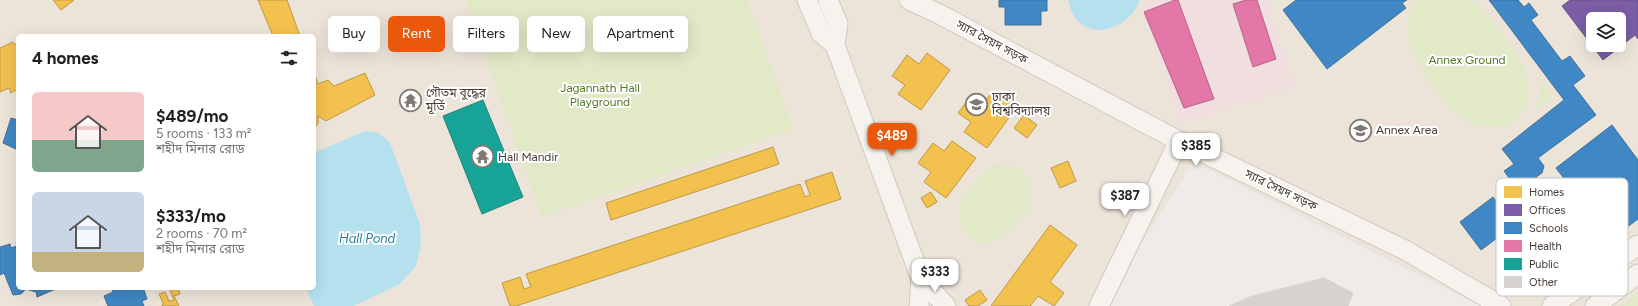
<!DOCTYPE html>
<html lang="en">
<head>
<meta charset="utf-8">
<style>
	:root { --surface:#fff; --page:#f6f6f6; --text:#202124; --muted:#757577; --accent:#ea580c }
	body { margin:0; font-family:Figtree,"Noto Sans Bengali",sans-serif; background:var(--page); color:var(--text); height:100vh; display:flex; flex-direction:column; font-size:15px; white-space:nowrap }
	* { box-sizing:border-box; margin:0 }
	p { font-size:13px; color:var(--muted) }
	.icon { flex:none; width:22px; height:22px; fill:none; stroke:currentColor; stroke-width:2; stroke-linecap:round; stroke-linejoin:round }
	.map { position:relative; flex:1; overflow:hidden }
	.panel { position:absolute; left:16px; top:34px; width:300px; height:256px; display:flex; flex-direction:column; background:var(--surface); border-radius:6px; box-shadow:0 4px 16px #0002 }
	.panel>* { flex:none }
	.guide { position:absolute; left:328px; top:16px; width:380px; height:36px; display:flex; gap:8px }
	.buttons { position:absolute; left:1586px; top:12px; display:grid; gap:8px }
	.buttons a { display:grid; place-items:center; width:40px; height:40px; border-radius:6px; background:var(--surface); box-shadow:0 4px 16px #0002; font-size:20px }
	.price { position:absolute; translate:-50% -34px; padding:0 9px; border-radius:8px; background:#fff; color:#222; font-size:13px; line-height:26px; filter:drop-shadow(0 1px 2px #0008) }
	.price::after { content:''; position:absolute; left:50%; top:24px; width:12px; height:9px; margin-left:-6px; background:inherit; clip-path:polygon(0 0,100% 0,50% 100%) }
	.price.active { background:var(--accent); color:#fff }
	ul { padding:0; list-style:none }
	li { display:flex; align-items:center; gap:12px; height:100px; padding:0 16px }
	li span { display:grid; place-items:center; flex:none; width:112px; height:80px; border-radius:6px; color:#555 }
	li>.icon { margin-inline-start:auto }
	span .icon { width:48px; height:48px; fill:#fffc; stroke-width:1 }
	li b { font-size:17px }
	h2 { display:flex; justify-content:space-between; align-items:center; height:48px; padding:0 16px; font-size:17px }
	.tag { padding:0 14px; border-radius:6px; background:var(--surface); box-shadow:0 4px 16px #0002; font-size:14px; line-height:36px }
	.tag.active { background:var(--accent); color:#fff }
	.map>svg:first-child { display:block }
</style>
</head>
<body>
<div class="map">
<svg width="1638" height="306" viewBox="0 0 1638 306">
	<rect width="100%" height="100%" fill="#eeebe8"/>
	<!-- education -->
	<path fill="#ede4d9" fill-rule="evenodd" d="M0,0H1638V306H1480L1193,162L1102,306H0ZM1593,19H1619V45H1593ZM18,36H314V288H18Z"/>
	<!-- medical -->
	<path fill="#f1dfdf" d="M1151,0H1267L1295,87L1180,124L1141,3Z"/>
	<!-- green -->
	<g fill="#e1e9c6">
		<path d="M466,0H747L793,129L542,217Z"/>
		<path d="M1419,0C1431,0 1443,0 1455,0C1459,0 1464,0 1467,0C1486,5 1517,52 1524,69C1529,81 1532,102 1523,113C1517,121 1506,126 1497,126C1488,127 1476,127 1468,122C1439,104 1384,30 1419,0Z"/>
		<path d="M1537,74L1553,97L1535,110C1541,95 1541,89 1537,74Z"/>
		<path d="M995,163L1019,168L1030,179V209L998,241L978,243C974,240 969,237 966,233C945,206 977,180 995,163Z"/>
		<path d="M1638,292V306H1620Z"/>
	</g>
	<!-- water -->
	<g fill="#b5e1ef">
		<path d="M1068,0H1140C1132,24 1097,42 1077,20C1072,15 1070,7 1068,0Z"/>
		<path d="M365,131L379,133L390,143L420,224L421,244L416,266L400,284L354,306H314L306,288H314V153Z"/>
	</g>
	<!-- homes -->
	<g fill="#f2c14e" stroke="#be9946">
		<path d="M53,0H74L61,10Z"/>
		<path d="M258,0H287L300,36H273Z"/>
		<path d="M13,42L15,45L17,44L18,45V89L11,93L9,88L0,92V48Z"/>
		<path d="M927,53L950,70L921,110L898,94L905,85L892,76L907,55L919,64Z"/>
		<path d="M314,72L318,84L328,80L334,86L365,73L375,95L326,121L318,116V123L314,130Z"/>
		<path d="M993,91L1016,108L987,148L964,132L971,122L958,113L973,93L985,101Z"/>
		<path d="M1024,115L1037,125L1027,138L1014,128Z"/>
		<path d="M952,141L976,158L946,198L924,182L931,172L918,163L933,143L944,151Z"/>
		<path d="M773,147L779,164L611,220L606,203Z"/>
		<path d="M1068,161L1076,181L1060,188L1051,168Z"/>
		<path d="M832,172L841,199L516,306H510L502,283L520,277L524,289L531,287L526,274L800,184L805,197L810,195L805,181Z"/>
		<path d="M931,192L937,202L927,208L921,198Z"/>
		<path d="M1050,225L1077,245L1050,282L1064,293L1054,306L1038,296L1030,306H991Z"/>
		<path d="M169,288H178L180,294L174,296L179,306H162L163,303L159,294L165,292L169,301L174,300Z"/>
		<path d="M980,290L987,300L978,306H969L965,300Z"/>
	</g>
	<!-- offices -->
	<path fill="#7b5ea7" stroke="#6b5484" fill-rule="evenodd" d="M1570,0H1638V39L1635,35L1603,60L1562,6ZM1593,19H1619V45H1593Z"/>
	<!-- schools -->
	<g fill="#3f88c5" stroke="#41719a">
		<path d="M999,0H1047V11H1041V25H1005V7H999Z"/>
		<path d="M1296,0H1407L1402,3L1406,8L1327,69L1283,10Z"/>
		<path d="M1489,0H1518L1524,7L1529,3L1538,15L1531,20L1562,61L1570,56L1585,76L1573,85L1596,115L1538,158L1544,166L1542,173L1536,177L1552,197L1481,250L1460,222L1493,197L1496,201L1515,186L1504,171L1514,164L1502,149L1564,100Z"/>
		<path d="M11,118L18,120V150L3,143Z"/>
		<path d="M1612,125L1638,160V219L1611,239L1556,168Z"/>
		<path d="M18,241V288H58L37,297L36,292L26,289L21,294L13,295L4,273L0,275V247L10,244L11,248L17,246L16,242Z"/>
		<path d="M111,288H135L144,290L147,299L142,301L144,306H108L104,296L113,292Z"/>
	</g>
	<!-- health -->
	<g fill="#e377a8" stroke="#b46585">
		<path d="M1175,0H1178L1214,99L1184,108L1144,12Z"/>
		<path d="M1246,0H1257L1276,59L1253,67L1233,4Z"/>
	</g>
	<!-- public -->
	<path fill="#17a398" stroke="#25847a" d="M483,100L523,197L482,214L443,116Z"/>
	<!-- building -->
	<path fill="#d6d2cf" stroke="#d7d2cd" d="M1324,278L1353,293L1348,306H1229L1252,296Z"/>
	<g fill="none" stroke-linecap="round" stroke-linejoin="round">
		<defs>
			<g id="secondary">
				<path d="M807,0L821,33L835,45"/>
				<path d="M828,0L838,24L835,45L921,279L946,306"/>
				<path d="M909,0L941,15L1179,141L1405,250L1501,306"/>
				<path d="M919,306L921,279"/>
				<path d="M1099,306L1179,141"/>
				<path d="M1552,306L1638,245"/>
				<path d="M1595,306L1638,274"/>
			</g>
		</defs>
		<!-- secondary casing -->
		<use href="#secondary" stroke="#cfc8c0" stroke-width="21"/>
		<!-- secondary -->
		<use href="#secondary" stroke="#f6f2ed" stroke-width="19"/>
	</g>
	<!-- icons -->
	<defs>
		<symbol id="temple-ring" viewBox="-11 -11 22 22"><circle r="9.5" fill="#fff" stroke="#807973" stroke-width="1.5"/><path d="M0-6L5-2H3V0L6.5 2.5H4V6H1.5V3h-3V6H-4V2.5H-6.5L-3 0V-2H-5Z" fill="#807973"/></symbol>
		<symbol id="university-ring" viewBox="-11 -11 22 22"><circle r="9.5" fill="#fff" stroke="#807973" stroke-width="1.5"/><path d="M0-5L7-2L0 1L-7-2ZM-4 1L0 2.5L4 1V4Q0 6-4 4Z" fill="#807973"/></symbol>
	</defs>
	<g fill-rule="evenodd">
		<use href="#temple-ring" x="398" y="88" width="25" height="25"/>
		<use href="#university-ring" x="964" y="92" width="25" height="25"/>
		<use href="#university-ring" x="1348" y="118" width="25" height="25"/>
		<use href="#temple-ring" x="470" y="144" width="25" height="25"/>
	</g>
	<g text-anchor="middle" stroke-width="4" stroke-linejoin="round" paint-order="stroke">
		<!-- street labels -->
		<g font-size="12" fill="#453b34" stroke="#fff">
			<text transform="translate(992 42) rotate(28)" y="4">স্যার সৈয়দ সড়ক</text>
			<text transform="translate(1281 190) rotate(26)" y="4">স্যার সৈয়দ সড়ক</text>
		</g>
		<!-- park labels -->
		<g font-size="12" fill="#527826" stroke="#fff">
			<text x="1467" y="64">Annex Ground</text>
			<text x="600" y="92">Jagannath Hall<tspan x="600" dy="14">Playground</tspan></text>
		</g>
		<!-- poi labels -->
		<g font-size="12" fill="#453b34" stroke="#fff" text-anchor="start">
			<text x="426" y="97">গৌতম বুদ্ধের<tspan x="426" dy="14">মূর্তি</tspan></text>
			<text x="992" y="101">ঢাকা<tspan x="992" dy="14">বিশ্ববিদ্যালয়</tspan></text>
			<text x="1376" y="134">Annex Area</text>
			<text x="498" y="161">Hall Mandir</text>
		</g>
		<!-- water labels -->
		<g font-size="13" font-style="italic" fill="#267d9b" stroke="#fff">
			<text x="367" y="243">Hall Pond</text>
		</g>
	</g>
	<!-- legend -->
	<rect x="1496" y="178" width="132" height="118" rx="6" fill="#fff" stroke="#c7c4c2" stroke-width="1"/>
	<rect x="1504" y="186" width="18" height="12" fill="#f2c14e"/>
	<rect x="1504" y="204" width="18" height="12" fill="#7b5ea7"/>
	<rect x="1504" y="222" width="18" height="12" fill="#3f88c5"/>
	<rect x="1504" y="240" width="18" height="12" fill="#e377a8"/>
	<rect x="1504" y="258" width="18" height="12" fill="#17a398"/>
	<rect x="1504" y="276" width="18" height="12" fill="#d6d2cf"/>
	<g font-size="11" fill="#453b34">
		<text x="1529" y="196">Homes</text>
		<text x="1529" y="214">Offices</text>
		<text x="1529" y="232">Schools</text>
		<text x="1529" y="250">Health</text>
		<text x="1529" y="268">Public</text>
		<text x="1529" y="286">Other</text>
	</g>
</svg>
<div class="buttons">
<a><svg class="icon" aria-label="layers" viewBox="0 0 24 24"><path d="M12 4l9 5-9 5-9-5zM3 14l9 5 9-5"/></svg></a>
</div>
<b class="price active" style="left:892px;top:157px">$489</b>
<b class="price" style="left:1196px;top:167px">$385</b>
<b class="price" style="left:1125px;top:217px">$387</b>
<b class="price" style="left:935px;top:293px">$333</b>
<div class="guide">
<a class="tag">Buy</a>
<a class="tag active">Rent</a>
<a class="tag">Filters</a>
<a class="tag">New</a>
<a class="tag">Apartment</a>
</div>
<section class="panel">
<h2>4 homes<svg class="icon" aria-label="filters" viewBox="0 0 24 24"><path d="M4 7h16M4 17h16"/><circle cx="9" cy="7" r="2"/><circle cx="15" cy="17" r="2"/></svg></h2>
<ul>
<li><span style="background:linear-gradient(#f6c9c9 60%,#7fa58c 0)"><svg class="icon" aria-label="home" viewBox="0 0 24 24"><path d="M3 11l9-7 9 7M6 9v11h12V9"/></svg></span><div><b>$489/mo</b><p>5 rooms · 133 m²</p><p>শহীদ মিনার রোড</p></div></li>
<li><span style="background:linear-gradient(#c9d6e8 75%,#c2b280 0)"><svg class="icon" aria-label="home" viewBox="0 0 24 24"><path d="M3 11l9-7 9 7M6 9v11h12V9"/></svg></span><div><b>$333/mo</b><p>2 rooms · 70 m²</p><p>শহীদ মিনার রোড</p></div></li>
</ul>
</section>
</div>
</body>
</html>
